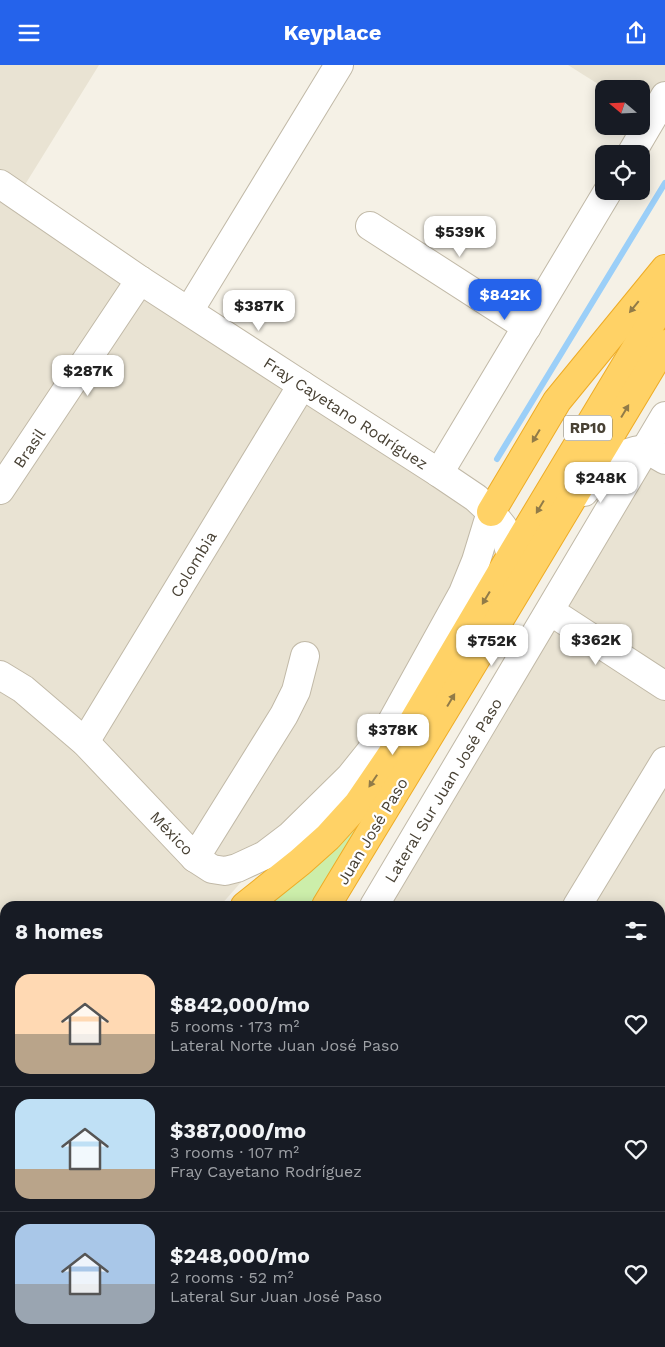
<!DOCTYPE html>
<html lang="en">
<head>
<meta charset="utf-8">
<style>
	:root { --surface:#171b24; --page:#20242c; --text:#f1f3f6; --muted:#9ea1a6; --line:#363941; --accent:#2563eb }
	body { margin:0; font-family:"Work Sans",sans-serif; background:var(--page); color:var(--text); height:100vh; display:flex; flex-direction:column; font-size:19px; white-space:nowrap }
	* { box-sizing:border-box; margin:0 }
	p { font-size:16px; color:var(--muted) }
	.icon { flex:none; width:28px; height:28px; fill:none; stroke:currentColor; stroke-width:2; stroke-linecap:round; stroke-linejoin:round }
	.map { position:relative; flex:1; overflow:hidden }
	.drawer { position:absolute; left:0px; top:836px; width:665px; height:446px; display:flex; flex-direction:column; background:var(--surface); border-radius:15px 15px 0 0; box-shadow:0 2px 12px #0003 }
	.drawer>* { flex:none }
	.needle { width:32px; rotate:289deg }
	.fabs { position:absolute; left:595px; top:15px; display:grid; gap:10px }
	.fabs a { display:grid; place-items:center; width:55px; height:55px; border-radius:10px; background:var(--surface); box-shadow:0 2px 12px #0003; font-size:25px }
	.price { position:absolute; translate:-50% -42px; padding:0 11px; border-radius:10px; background:#fff; color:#222; font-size:16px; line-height:32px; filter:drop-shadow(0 1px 2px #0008) }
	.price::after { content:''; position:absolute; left:50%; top:30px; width:15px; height:11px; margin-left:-8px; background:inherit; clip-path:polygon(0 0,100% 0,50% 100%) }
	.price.selected { background:var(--accent); color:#fff }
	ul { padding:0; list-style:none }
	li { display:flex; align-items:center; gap:15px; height:125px; padding:0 15px }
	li+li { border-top:1px solid var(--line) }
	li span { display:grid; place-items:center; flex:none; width:140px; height:100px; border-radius:15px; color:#555 }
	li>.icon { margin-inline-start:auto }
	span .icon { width:60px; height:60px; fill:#fffc; stroke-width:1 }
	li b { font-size:21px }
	h2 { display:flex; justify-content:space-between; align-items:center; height:60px; padding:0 15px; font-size:21px }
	header { display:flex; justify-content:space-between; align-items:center; height:65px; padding:0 15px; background:var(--accent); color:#fff; font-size:22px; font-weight:700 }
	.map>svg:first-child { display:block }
</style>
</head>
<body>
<header><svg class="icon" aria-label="menu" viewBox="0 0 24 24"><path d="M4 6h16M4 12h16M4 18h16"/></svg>Keyplace<svg class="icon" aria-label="share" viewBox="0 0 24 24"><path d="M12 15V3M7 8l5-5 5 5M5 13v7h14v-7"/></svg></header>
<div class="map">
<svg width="665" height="1282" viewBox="0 0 665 1282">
	<rect width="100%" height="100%" fill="#f5f1e6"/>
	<!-- residential -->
	<g fill="#e9e3d3">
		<path d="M0,0H99L18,131L491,447L390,660L265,790L220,841H5V1000L0,999Z"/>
		<path d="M568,0H665V31L641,46V24H606Z"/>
		<path d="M665,351V1075L660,1073V841H374Z"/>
	</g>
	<!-- green -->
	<path fill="#cea" d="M366,754L317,841H261L325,794Z"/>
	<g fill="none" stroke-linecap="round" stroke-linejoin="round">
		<!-- stream -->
		<path stroke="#9bcff8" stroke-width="6" d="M497,394L665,118"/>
	</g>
	<!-- building -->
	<path fill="#d8cdba" stroke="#d3c5ac" d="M466,1278H529L528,1282H464Z"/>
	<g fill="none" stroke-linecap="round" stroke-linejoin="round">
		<defs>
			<g id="minor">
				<path d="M631,89L665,31"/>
				<path d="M0,119L140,215L302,320L439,408L476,433L491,447L503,462L511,491"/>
				<path d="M370,161L527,262"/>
				<path d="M189,246L339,0"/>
				<path d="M646,384L665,395"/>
				<path d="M439,408L608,126"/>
				<path d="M0,425L140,215"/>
				<path d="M584,427C602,403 615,387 646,384"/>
				<path d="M550,546L665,621"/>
				<path d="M0,610L23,624L85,677L195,793L284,650L296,626L305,591"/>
				<path d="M85,677L302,320"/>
				<path d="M195,793L212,804L225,806L237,803L265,790L290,771L350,712L370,687L390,660L463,528L476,496L491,447"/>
				<path d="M374,841L665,351"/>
				<path d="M577,841L665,696"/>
				<path d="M660,1011L665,1003"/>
				<path d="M660,1073L665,1075"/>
			</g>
			<g id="major">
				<path d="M0,998L5,1000"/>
				<path d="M648,1278L663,1282"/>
			</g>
			<g id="highway">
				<path d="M491,447L557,336L665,204"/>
				<path d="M245,841L300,797L328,772L358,739L407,667L511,491L665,235"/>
				<path d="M326,841L495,562L665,279"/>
				<path d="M0,1080L5,1060"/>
				<path d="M0,1127L5,1148"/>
				<path d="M73,1282L76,1278"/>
			</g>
		</defs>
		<!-- minor casing -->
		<use href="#minor" stroke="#c1b9a7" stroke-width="30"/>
		<!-- major casing -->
		<use href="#major" stroke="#f1c857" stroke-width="30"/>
		<!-- highway casing -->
		<use href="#highway" stroke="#eeac26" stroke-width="30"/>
		<!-- minor -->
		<use href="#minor" stroke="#fff" stroke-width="28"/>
		<!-- major -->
		<use href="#major" stroke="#ffe494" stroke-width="28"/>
		<!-- highway -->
		<use href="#highway" stroke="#ffd266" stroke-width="28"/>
	</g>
	<!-- one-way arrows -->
	<defs><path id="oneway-solid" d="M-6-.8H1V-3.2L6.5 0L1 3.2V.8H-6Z" transform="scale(1.25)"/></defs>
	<g fill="#917b48">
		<use href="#oneway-solid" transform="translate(634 242) rotate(129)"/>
		<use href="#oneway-solid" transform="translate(625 346) rotate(-59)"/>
		<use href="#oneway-solid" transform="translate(536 371) rotate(121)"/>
		<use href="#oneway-solid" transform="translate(540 442) rotate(121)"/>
		<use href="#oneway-solid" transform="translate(486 533) rotate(121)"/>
		<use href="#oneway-solid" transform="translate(451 635) rotate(-59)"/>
		<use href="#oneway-solid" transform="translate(373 716) rotate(124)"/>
	</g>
	<g text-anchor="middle" stroke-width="4.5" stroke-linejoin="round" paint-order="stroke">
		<!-- shield labels -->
		<rect fill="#fff" stroke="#7f7a71" stroke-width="1" x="564" y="350.5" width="48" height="25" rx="4"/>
		<g font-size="15" font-weight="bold" fill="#484134">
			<text x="588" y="368">RP10</text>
		</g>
		<!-- street labels -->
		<g font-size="16" fill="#484134" stroke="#fff">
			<text transform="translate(346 348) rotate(33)" y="6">Fray Cayetano Rodríguez</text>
			<text transform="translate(29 383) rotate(-56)" y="6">Brasil</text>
			<text transform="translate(193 499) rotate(-59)" y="6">Colombia</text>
			<text transform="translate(443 725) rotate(-59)" y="6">Lateral Sur Juan José Paso</text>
			<text transform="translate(372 766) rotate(-59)" y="6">Juan José Paso</text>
			<text transform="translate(172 768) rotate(46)" y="6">México</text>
		</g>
	</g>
</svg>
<div class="fabs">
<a><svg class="needle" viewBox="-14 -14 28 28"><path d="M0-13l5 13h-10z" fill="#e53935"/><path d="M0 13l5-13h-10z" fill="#9ea1a6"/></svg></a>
<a><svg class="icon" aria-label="locate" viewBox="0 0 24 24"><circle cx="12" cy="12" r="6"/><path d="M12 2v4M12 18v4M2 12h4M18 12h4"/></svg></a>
</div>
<b class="price" style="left:460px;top:193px">$539K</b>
<b class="price selected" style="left:505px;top:256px">$842K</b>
<b class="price" style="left:259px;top:267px">$387K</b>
<b class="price" style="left:88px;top:332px">$287K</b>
<b class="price" style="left:601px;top:439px">$248K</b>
<b class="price" style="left:596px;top:601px">$362K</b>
<b class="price" style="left:492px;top:602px">$752K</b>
<b class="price" style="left:393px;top:691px">$378K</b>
<section class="drawer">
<h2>8 homes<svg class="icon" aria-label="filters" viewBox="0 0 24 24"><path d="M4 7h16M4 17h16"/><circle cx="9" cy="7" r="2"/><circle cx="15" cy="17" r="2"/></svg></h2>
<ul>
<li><span style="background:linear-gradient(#ffd9b3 60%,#b9a48a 0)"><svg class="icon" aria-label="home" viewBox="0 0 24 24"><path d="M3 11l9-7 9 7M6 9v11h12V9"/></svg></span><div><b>$842,000/mo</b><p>5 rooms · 173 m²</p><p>Lateral Norte Juan José Paso</p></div><svg class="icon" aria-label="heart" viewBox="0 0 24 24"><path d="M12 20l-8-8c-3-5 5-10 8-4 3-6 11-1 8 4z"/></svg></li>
<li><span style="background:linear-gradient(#bfe0f5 70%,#b9a48a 0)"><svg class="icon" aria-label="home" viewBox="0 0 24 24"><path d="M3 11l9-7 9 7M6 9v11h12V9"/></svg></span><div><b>$387,000/mo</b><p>3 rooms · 107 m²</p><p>Fray Cayetano Rodríguez</p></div><svg class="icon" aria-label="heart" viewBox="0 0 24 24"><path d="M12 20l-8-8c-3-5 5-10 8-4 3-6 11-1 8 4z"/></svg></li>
<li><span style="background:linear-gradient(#a9c7e8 60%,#9aa5b1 0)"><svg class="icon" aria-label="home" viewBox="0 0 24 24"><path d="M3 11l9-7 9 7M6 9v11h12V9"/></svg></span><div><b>$248,000/mo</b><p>2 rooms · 52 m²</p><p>Lateral Sur Juan José Paso</p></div><svg class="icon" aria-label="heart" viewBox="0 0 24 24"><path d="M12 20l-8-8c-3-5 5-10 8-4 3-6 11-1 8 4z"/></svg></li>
</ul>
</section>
</div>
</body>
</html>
